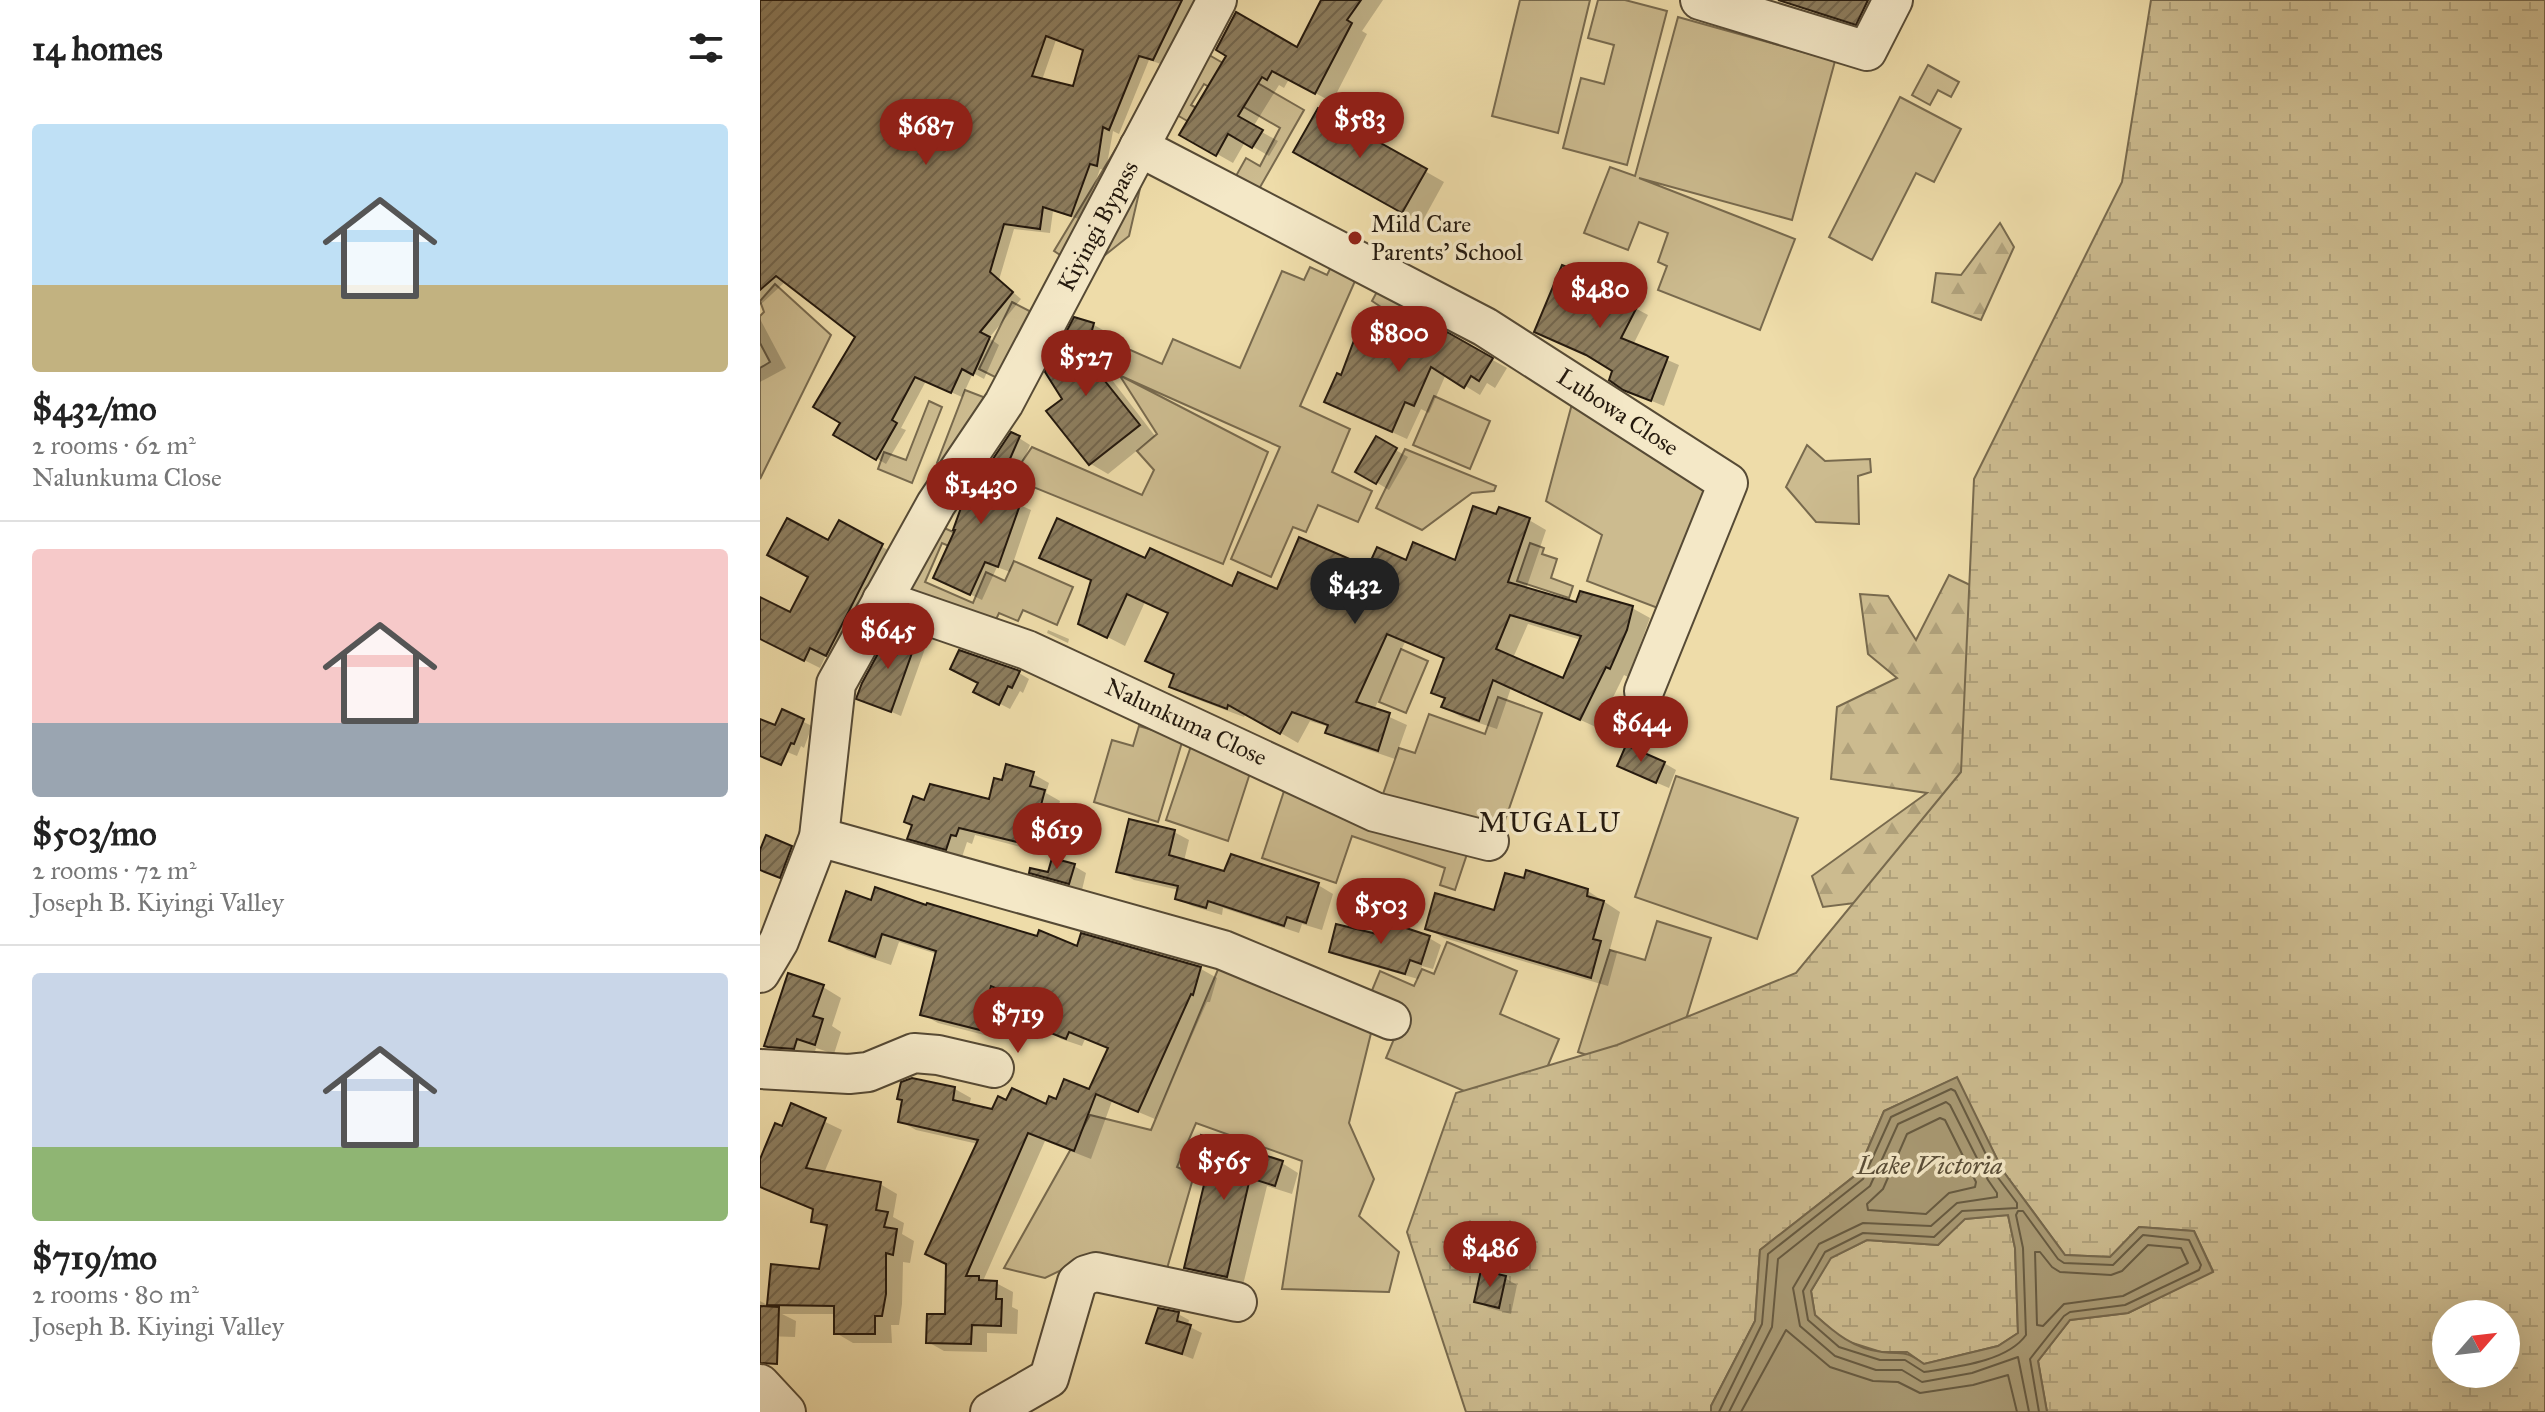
<!DOCTYPE html>
<html lang="en">
<head>
<meta charset="utf-8">
<style>
	:root { --surface:#fff; --page:#f6f6f6; --text:#222; --muted:#767676; --line:#e0e0e0; --accent:#8f2418 }
	body { margin:0; font-family:"IM FELL Great Primer",serif; background:var(--page); color:var(--text); height:100vh; display:flex; flex-direction:column; font-size:30px; white-space:nowrap }
	* { box-sizing:border-box; margin:0 }
	p { font-size:26px; color:var(--muted) }
	.icon { flex:none; width:44px; height:44px; fill:none; stroke:currentColor; stroke-width:2; stroke-linecap:round; stroke-linejoin:round }
	.map { position:relative; flex:1; overflow:hidden }
	.drawer { display:flex; flex-direction:column; background:var(--surface); width:760px }
	.drawer>* { flex:none }
	.needle { width:52px; rotate:62deg }
	.fabs { position:absolute; left:1672px; top:1300px; display:grid; gap:16px }
	.fabs a { display:grid; place-items:center; width:88px; height:88px; border-radius:50%; background:var(--surface); box-shadow:0 8px 32px #0002; font-size:40px }
	.price { position:absolute; translate:-50% -68px; padding:0 18px; border-radius:28px; background:var(--accent); color:#fff; font-size:26px; line-height:52px; filter:drop-shadow(0 2px 4px #0008) }
	.price::after { content:''; position:absolute; left:50%; top:48px; width:24px; height:18px; margin-left:-12px; background:inherit; clip-path:polygon(0 0,100% 0,50% 100%) }
	.price.active { background:#222; color:#fff }
	ul { padding:0; list-style:none }
	li { display:grid; align-content:center; gap:16px; height:424px; padding:0 32px }
	li+li { border-top:2px solid var(--line) }
	li span { display:grid; place-items:center; height:248px; border-radius:8px; color:#555 }
	li>.icon { margin-inline-start:auto }
	span .icon { width:144px; height:144px; fill:#fffc; stroke-width:1 }
	li b { font-size:34px }
	h2 { display:flex; justify-content:space-between; align-items:center; height:96px; padding:0 32px; font-size:34px }
	main { display:flex; flex:1; min-height:0 }
	.map>svg:first-child { display:block }
</style>
</head>
<body>
<main>
<section class="drawer">
<h2>14 homes<svg class="icon" aria-label="filters" viewBox="0 0 24 24"><path d="M4 7h16M4 17h16"/><circle cx="9" cy="7" r="2"/><circle cx="15" cy="17" r="2"/></svg></h2>
<ul>
<li><span style="background:linear-gradient(#bfe0f5 65%,#c2b280 0)"><svg class="icon" aria-label="home" viewBox="0 0 24 24"><path d="M3 11l9-7 9 7M6 9v11h12V9"/></svg></span><div><b>$432/mo</b><p>2 rooms · 62 m²</p><p>Nalunkuma Close</p></div></li>
<li><span style="background:linear-gradient(#f6c9c9 70%,#9aa5b1 0)"><svg class="icon" aria-label="home" viewBox="0 0 24 24"><path d="M3 11l9-7 9 7M6 9v11h12V9"/></svg></span><div><b>$503/mo</b><p>2 rooms · 72 m²</p><p>Joseph B. Kiyingi Valley</p></div></li>
<li><span style="background:linear-gradient(#c9d6e8 70%,#8fb573 0)"><svg class="icon" aria-label="home" viewBox="0 0 24 24"><path d="M3 11l9-7 9 7M6 9v11h12V9"/></svg></span><div><b>$719/mo</b><p>2 rooms · 80 m²</p><p>Joseph B. Kiyingi Valley</p></div></li>
</ul>
</section>
<div class="map">
<svg width="1785" height="1412" viewBox="0 0 1785 1412">
	<defs>
		<pattern id="forest-firs" width="22" height="20" patternUnits="userSpaceOnUse" patternTransform="scale(2)"><rect width="22" height="20" fill="#ccbb8f"/><path d="M5 1l3.5 6h-7zM16 11l3.5 6h-7z" fill="#afa07a"/></pattern>
		<pattern id="wetland-marsh" width="20" height="14" patternUnits="userSpaceOnUse" patternTransform="scale(2)"><rect width="20" height="14" fill="#ccbb8f"/><path d="M1 5h8M5 5V1M11 12h8M15 12V8" fill="none" stroke="#afa07a"/></pattern>
		<pattern id="building-hatch" width="6" height="6" patternUnits="userSpaceOnUse" patternTransform="scale(2)"><rect width="6" height="6" fill="#8d7e5f"/><path d="M-1 1l2-2M0 6l6-6M5 7l2-2" fill="none" stroke="#73664d"/></pattern>
	</defs>
	<rect width="100%" height="100%" fill="#eedca9"/>
	<filter id="stains"><feTurbulence type="fractalNoise" baseFrequency=".0025" numOctaves="4"/><feColorMatrix values="0 0 0 0 .2 0 0 0 0 .09 0 0 0 0 .02 0 0 0 .5 -.17"/></filter>
	<radialGradient id="worn" r=".72"><stop offset=".6" stop-color="#630" stop-opacity="0"/><stop offset="1" stop-color="#630" stop-opacity=".3"/></radialGradient>
	<!-- green -->
	<g fill="#ccbb8f" stroke="#786a4e" stroke-width="2">
		<path d="M760,0H830L798,133L732,116Z"/>
		<path d="M838,0H865L907,11L867,165L803,148L821,78L844,84L854,45L828,38Z"/>
		<path d="M918,17L1075,61L1032,220L879,178L1035,239L1000,330L898,290L907,266L898,262L908,233L879,222L868,250L824,233L850,167L875,176Z"/>
		<path d="M437,48L544,110L495,196L472,183L486,158L500,166L520,128L444,84L431,105L444,112L436,126L403,107Z"/>
		<path d="M1168,65L1199,82L1191,97L1178,90L1170,105L1152,95Z"/>
		<path d="M1140,97L1201,129L1174,182L1156,173L1112,260L1069,237Z"/>
		<path d="M357,147L385,167L369,236L325,271L294,251Z"/>
		<path d="M574,261L599,272L540,406L590,429L572,472L612,491L598,522L558,505L546,532L533,527L511,577L471,559L520,447L361,376L508,452L463,564L251,478L272,447L382,495L394,470L377,451L397,434L360,376L355,374L366,348L402,364L413,339L480,368L522,271L544,280L550,267L567,275Z"/>
		<path d="M15,284L71,335L0,479V368L10,362L0,343V316L4,312L0,301Z"/>
		<path d="M620,286L688,319L673,345L646,330L648,325L633,316L624,331L615,326L624,309L612,301Z"/>
		<path d="M252,302L283,318L249,384L219,369Z"/>
		<path d="M205,390L239,403L211,476L177,463Z"/>
		<path d="M674,396L730,421L710,469L653,445Z"/>
		<path d="M813,400L956,485L903,610L827,581L842,535L786,501Z"/>
		<path d="M169,401L182,407L152,483L118,469L124,452L146,460Z"/>
		<path d="M1047,445L1065,461L1110,459L1111,472L1098,476L1099,524L1056,522L1026,487Z"/>
		<path d="M645,449L736,486L734,491L712,493L662,530L616,508Z"/>
		<path d="M157,516L216,542L210,555L182,543L165,582L213,603L226,572L245,581L254,561L313,587L297,625L263,610L258,621L239,613L230,632L126,586Z"/>
		<path d="M770,543L784,548L782,554L797,559L791,578L813,586L809,598L757,581Z"/>
		<path d="M641,649L668,661L646,713L619,702Z"/>
		<path d="M738,697L782,713L740,835L623,794L639,748L655,753L669,714L725,734Z"/>
		<path d="M379,726L423,739L398,822L334,802L352,740L373,746Z"/>
		<path d="M431,746L492,767L468,841L406,820Z"/>
		<path d="M916,776L1038,818L997,939L875,897Z"/>
		<path d="M526,785L709,848L695,890L680,885L685,868L592,836L576,883L502,858Z"/>
		<path d="M897,921L951,938L899,1107L841,1060L818,1052L850,950L885,960Z"/>
		<path d="M687,942L757,971L740,1014L799,1039L774,1099L749,1110L626,1058L644,1015L608,1000L620,971L654,986L662,969L674,974Z"/>
		<path d="M459,967L612,1029L589,1123L614,1179L599,1216L639,1252L629,1292L522,1289L542,1161L436,1123L417,1167L434,1175L404,1279L328,1257L285,1278L244,1268L330,1115L391,1130Z"/>
	</g>
	<!-- forest -->
	<g fill="url(#forest-firs)" stroke="#786a4e" stroke-width="2">
		<path d="M1240,223L1254,247L1221,320L1172,302L1176,273L1201,275Z"/>
		<path d="M1189,575L1305,630L1240,885L1063,907L1052,876L1167,793L1071,779L1077,707L1137,678L1108,654L1100,594L1128,596L1156,640Z"/>
	</g>
	<!-- wetland -->
	<g fill="url(#wetland-marsh)" stroke="#786a4e" stroke-width="2" fill-rule="evenodd">
		<path d="M1391,0H1785V1412H1287L1278,1361L1310,1320L1368,1313L1453,1271L1434,1231L1379,1227L1350,1257L1305,1255L1243,1171L1196,1078L1124,1111L1097,1174L1000,1250L995,1321L951,1406V1412H706L647,1232L696,1093L857,1045L1036,973L1201,772L1214,479L1362,182ZM1686,1314H1746V1374H1686Z"/>
		<path d="M1248,1215L1255,1248L1258,1333L1238,1346L1164,1364L1147,1352H1121L1083,1340L1055,1315L1051,1291L1070,1258L1107,1240L1178,1245L1204,1219Z"/>
	</g>
	<!-- water -->
	<path fill="#a99a74" stroke="#74664b" stroke-width="2" fill-rule="evenodd" d="M1197,1077L1243,1171L1305,1255L1350,1257L1379,1227L1434,1231L1453,1272L1368,1313L1310,1320L1278,1361L1287,1412H951V1406L995,1321L1000,1250L1097,1174L1124,1111ZM1248,1215L1255,1248L1258,1333L1238,1346L1164,1364C1143,1349 1145,1355 1122,1352C1094,1349 1075,1333 1055,1315L1051,1291L1071,1258L1107,1240L1178,1245L1205,1219Z"/>
	<!-- shadow -->
	<g fill="#0003" fill-rule="evenodd">
		<path d="M0,0H444L440,7L433,3L404,65L389,60L359,134L353,131L346,170L340,169L322,220L293,211L290,233L254,229L239,280L261,299L229,338L239,345L224,379L213,373L202,397L166,381L141,428L146,430L126,464L76,434L82,423L97,337L26,281L0,305ZM296,40L325,51L314,88L282,80Z"/>
		<path d="M563,0H623L602,31L607,34L572,102L529,79L524,88L519,85L493,127L518,141L509,156L485,142L473,163L422,134L537,50Z"/>
		<path d="M1047,0H1125L1110,31L1058,15L1045,7Z"/>
		<path d="M558,110L684,182L662,222L536,151Z"/>
		<path d="M846,275L857,282L854,290L864,296L862,301L888,315L873,345L919,365L904,406L877,395L855,370L825,277Z"/>
		<path d="M0,319L26,368L0,382Z"/>
		<path d="M315,320L334,325L350,334L342,367L395,436L348,474L331,464L289,412L305,399Z"/>
		<path d="M688,335L747,368L735,388L727,383L720,395L686,374L669,413L661,409L647,439L581,409L582,377L626,342L678,351Z"/>
		<path d="M259,438L270,445L247,499L271,510L250,572L237,567L222,600L187,583L198,530Z"/>
		<path d="M616,439L648,457L629,490L598,471Z"/>
		<path d="M738,517L769,520L786,530L766,589L818,604L872,608L890,618L868,677L864,675L838,728L751,688L737,729L701,717L684,707L687,699L674,692L686,659L645,642L614,710L647,725L635,759L585,742L567,732L569,727L550,721L538,743L486,713L484,717L428,696L411,686L415,675L410,614L385,602L365,646L320,623L333,582L282,557L386,561L473,589L518,592L647,562H696ZM768,624L821,640L804,680L753,658Z"/>
		<path d="M79,523L137,555L82,663L66,655L60,668L0,638V601L30,614Z"/>
		<path d="M134,630L167,643L141,716L99,698L132,641Z"/>
		<path d="M288,630L309,639L308,643L287,633Z"/>
		<path d="M259,673L269,679L263,693L260,691L250,709L227,697L220,683Z"/>
		<path d="M23,712L52,726L44,748L41,746L37,756L0,741V722L16,728Z"/>
		<path d="M904,763L916,770L909,788L872,772Z"/>
		<path d="M273,774L289,783L286,793L300,801L292,831L278,828L272,850L215,835L212,844L207,842L202,857L165,847L149,838L165,802L230,801Z"/>
		<path d="M414,832L429,840L424,861L466,873L472,856L558,885L573,894L562,930L542,924L539,933L463,908L462,915L432,906L417,898L419,890L374,880L359,871Z"/>
		<path d="M31,848L43,855L32,884L0,869V855Z"/>
		<path d="M314,866L326,873L322,890L283,879L271,872L289,875Z"/>
		<path d="M794,882L828,891L860,912L850,949L857,953L848,986L684,938L667,928L736,913Z"/>
		<path d="M112,902L168,908L318,948L322,936L441,969L457,978L450,1002H447L395,1119L352,1101L331,1159L285,1141L223,1281L236,1283L253,1292L252,1307L258,1310L257,1334L227,1333V1352L184,1351L168,1342L187,1316L218,1144L156,1130L140,1121L152,1080L195,1089L211,1098L209,1106L233,1111L248,1102L287,1107L330,1092L349,1049L325,1039L322,1046L301,1039L286,1029L292,1012L247,993L236,1038L178,1023L162,1014L177,954L139,942L131,965L87,950L71,940Z"/>
		<path d="M618,937L669,938L681,945L673,969L662,966L658,979L584,958L571,951Z"/>
		<path d="M63,987L81,998L72,1026L81,1032L74,1054L56,1048L53,1058L25,1056L7,1045Z"/>
		<path d="M32,1106L82,1130L64,1173L120,1184L137,1194L133,1217L144,1223L142,1234L154,1241L150,1263L143,1262L142,1304L139,1325H131L132,1343H93L76,1333V1314H22L36,1321L35,1337L5,1336L0,1339V1301L9,1306L13,1266L60,1271L68,1229L54,1221L55,1211L0,1187V1164L23,1128Z"/>
		<path d="M436,1158L522,1163L538,1173L532,1194L507,1186L483,1285L443,1277L427,1267L451,1167Z"/>
		<path d="M745,1278L757,1285L751,1314L729,1308L717,1301Z"/>
		<path d="M418,1314L429,1320L428,1326L442,1333L433,1359L388,1342Z"/>
	</g>
	<g fill="none" stroke-linecap="round" stroke-linejoin="round">
		<!-- shore -->
		<g stroke="#665a41" stroke-width="2">
			<path d="M1180,1118L1185,1120L1216,1182L1215,1187L1189,1193L1166,1214L1108,1210L1107,1204L1123,1189L1147,1134Z"/>
			<path d="M1388,1245L1421,1248L1428,1263L1363,1296L1304,1304L1283,1326L1277,1325L1275,1252H1280L1292,1267L1300,1272L1351,1275L1362,1271Z"/>
			<path d="M959,1412L1002,1324L1008,1254L1103,1179L1131,1117L1191,1089L1195,1091L1236,1175L1257,1203V1208L1202,1211L1174,1237L1103,1233L1065,1252L1043,1291L1048,1320L1079,1347L1120,1360H1145L1164,1372C1195,1367 1247,1362 1266,1335L1263,1248L1256,1215L1258,1211H1263L1298,1259L1304,1263L1353,1265L1383,1235L1429,1240L1441,1265L1439,1270L1365,1305L1310,1312L1304,1316L1270,1359L1279,1412"/>
			<path d="M969,1412L1012,1327L1018,1259L1110,1186L1138,1124L1186,1102L1190,1105L1228,1180L1237,1193V1197L1197,1203L1171,1226L1103,1223L1059,1244L1033,1288L1040,1326L1075,1356L1116,1370H1142L1162,1382L1212,1373L1258,1357L1269,1412"/>
			<path d="M981,1412L1026,1330L1070,1367L1113,1381L1138,1382L1160,1393L1213,1385L1248,1375L1257,1412"/>
		</g>
	</g>
	<!-- building -->
	<g fill="url(#building-hatch)" stroke="#24190e" stroke-width="2" fill-rule="evenodd">
		<path d="M0,0H422L393,60L379,56L349,130L343,127L337,166L330,164L311,216L283,207L280,229L244,224L230,272L253,292L220,332L230,337L213,375L202,369L191,393L155,377L132,420L137,423L116,460L73,435L80,423L53,407L95,337L16,276L0,290ZM286,36L323,50L313,86L272,76Z"/>
		<path d="M561,0H601L587,20L592,23L555,94L512,71L507,80L502,77L478,116L503,130L492,148L468,134L456,156L419,135L466,56L456,50L476,12L537,47Z"/>
		<path d="M1018,0H1108L1096,25Z"/>
		<path d="M558,108L667,169L642,213L533,152Z"/>
		<path d="M802,265L824,274L828,265L847,274L842,283L853,288L851,293L877,307L861,338L908,357L891,401L863,390L849,380L852,371L826,355L774,332Z"/>
		<path d="M314,317L334,323L325,356L380,425L329,465L286,411L302,399L285,372Z"/>
		<path d="M629,330L677,348L687,332L733,358L719,381L711,376L704,388L671,367L654,406L645,402L632,432L564,402L577,373L581,375L596,335L607,339L610,333L625,339Z"/>
		<path d="M251,432L260,436L235,493L261,502L238,567L225,562L210,595L173,578L195,530H193L202,505Z"/>
		<path d="M616,436L637,448L616,484L595,472Z"/>
		<path d="M713,506L736,514L739,507L770,518L748,582L816,602L820,591L873,606L867,630L850,669L846,667L820,720L733,680L719,721L681,707L685,698L671,693L684,658L627,634L596,702L630,713L618,751L565,733L568,725L532,712L520,734L468,705L467,709L409,687L414,674L385,661L408,613L367,594L347,638L318,624L331,580L279,558L297,518L385,558L390,548L472,586L478,572L517,589L539,537L608,567L617,547L646,560L653,542L695,560ZM750,615L821,636L803,678L736,649Z"/>
		<path d="M27,518L68,540L79,520L123,544L66,656L50,648L44,661L0,639V597L30,612L48,577L7,555Z"/>
		<path d="M133,627L158,636L131,712L96,699L102,683L127,637L131,638Z"/>
		<path d="M199,650L260,671L252,688L248,686L239,705L213,692L218,683L190,669Z"/>
		<path d="M22,709L44,719L34,744L31,743L21,765L0,756V719L15,725Z"/>
		<path d="M866,745L905,762L896,783L857,766Z"/>
		<path d="M246,764L274,772L270,786L285,790L276,824L262,820L257,842L199,828L196,836L191,835L186,850L147,839L152,825L144,822L153,796L164,800L170,784L229,799L234,778L242,780Z"/>
		<path d="M369,819L415,830L409,855L464,871L471,854L559,883L546,923L527,917L524,926L448,901L446,908L415,899L418,886L356,872Z"/>
		<path d="M6,835L32,846L20,878L0,870V850Z"/>
		<path d="M292,858L315,864L309,884L269,873L270,868L288,872Z"/>
		<path d="M766,870L828,889L827,896L844,901L833,939L841,941L831,978L665,929L675,893L734,910L745,873L764,878Z"/>
		<path d="M115,887L166,905L167,903L277,936L279,930L317,946L321,933L441,967L433,995L431,994L378,1112L336,1094L314,1151L268,1133L206,1276H219V1280L237,1281L236,1299H242L241,1326L212,1325L211,1344L166,1343L167,1314H185L186,1264L165,1254L218,1140L138,1122L142,1100L137,1099L141,1082L152,1078L195,1087L193,1100L232,1109L238,1096L246,1100L252,1088L286,1104L289,1096L296,1099L304,1079L329,1089L348,1048L309,1032L306,1039L283,1030L291,1011L231,986L220,1030L160,1015L176,951L122,934L115,957L69,941L86,891L111,900Z"/>
		<path d="M622,920L670,936L661,964L650,960L645,974L569,952L576,924L617,934Z"/>
		<path d="M28,973L64,985L53,1016L63,1019L55,1045L37,1039L34,1049L8,1047L4,1046Z"/>
		<path d="M31,1103L66,1118L46,1168L121,1182L116,1210L128,1212L124,1227L137,1229L133,1255L126,1253V1294L122,1316H115V1334H74V1306L7,1305L11,1264L59,1269L67,1225L51,1222L53,1209L0,1187V1159L15,1123L22,1126Z"/>
		<path d="M441,1135L523,1161L515,1186L490,1178L467,1277L424,1268L449,1164L434,1159Z"/>
		<path d="M721,1270L746,1276L739,1308L714,1302Z"/>
		<path d="M0,1306L19,1307L17,1364L0,1363Z"/>
		<path d="M398,1308L419,1312L417,1321L431,1325L422,1354L386,1343Z"/>
	</g>
	<g fill="none" stroke-linecap="round" stroke-linejoin="round">
		<defs>
			<g id="minor">
				<path d="M940,0L1107,51L1133,0"/>
				<path d="M379,147L725,327L968,483L884,691"/>
				<path d="M122,600L267,650L615,812L729,841"/>
				<path d="M59,837L463,950L631,1020"/>
				<path d="M0,973L19,941L59,837L76,684L176,504L244,403L457,0"/>
				<path d="M0,1069L89,1074L108,1072L154,1053L178,1055L234,1068"/>
				<path d="M0,1384L26,1412"/>
				<path d="M230,1412L289,1378L317,1282L326,1275L336,1272L477,1302"/>
			</g>
		</defs>
		<!-- minor casing -->
		<use href="#minor" stroke="#564a35" stroke-width="42"/>
		<!-- minor -->
		<use href="#minor" stroke="#f4e8c7" stroke-width="38"/>
	</g>
	<!-- markers -->
	<circle fill="#8f2418" stroke="#f4e8c7" stroke-width="3" cx="595" cy="238" r="8"/>
	<g text-anchor="middle" stroke-width="7" stroke-linejoin="round" paint-order="stroke">
		<!-- poi labels -->
		<g font-size="24" fill="#24190e" stroke="#f4e8c7" text-anchor="start">
			<text x="611" y="232">Mild Care<tspan x="611" dy="28">Parents' School</tspan></text>
		</g>
		<!-- street labels -->
		<g font-size="24" fill="#24190e" stroke="#f4e8c7">
			<text transform="translate(338 226) rotate(-62)" y="8">Kiyingi Bypass</text>
			<text transform="translate(858 412) rotate(33)" y="8">Lubowa Close</text>
			<text transform="translate(426 722) rotate(25)" y="8">Nalunkuma Close</text>
		</g>
		<!-- water labels -->
		<g font-size="26" font-style="italic" fill="#594d37" stroke="#f4e8c7">
			<text x="1170" y="1174">Lake Victoria</text>
		</g>
		<!-- quarter labels -->
		<g font-size="28" letter-spacing="2" fill="#24190e" stroke="#f4e8c7">
			<text x="790" y="832">MUGALU</text>
		</g>
	</g>
	<rect width="100%" height="100%" filter="url(#stains)"/>
	<rect width="100%" height="100%" fill="url(#worn)"/>
</svg>
<div class="fabs">
<a><svg class="needle" viewBox="-14 -14 28 28"><path d="M0-13l5 13h-10z" fill="#e53935"/><path d="M0 13l5-13h-10z" fill="#767676"/></svg></a>
</div>
<b class="price" style="left:600px;top:160px">$583</b>
<b class="price" style="left:166px;top:167px">$687</b>
<b class="price" style="left:840px;top:330px">$480</b>
<b class="price" style="left:639px;top:374px">$800</b>
<b class="price" style="left:326px;top:398px">$527</b>
<b class="price" style="left:221px;top:526px">$1,430</b>
<b class="price active" style="left:595px;top:626px">$432</b>
<b class="price" style="left:128px;top:671px">$645</b>
<b class="price" style="left:881px;top:764px">$644</b>
<b class="price" style="left:297px;top:871px">$619</b>
<b class="price" style="left:621px;top:946px">$503</b>
<b class="price" style="left:258px;top:1055px">$719</b>
<b class="price" style="left:464px;top:1202px">$565</b>
<b class="price" style="left:730px;top:1289px">$486</b>
</div>
</main>
</body>
</html>
